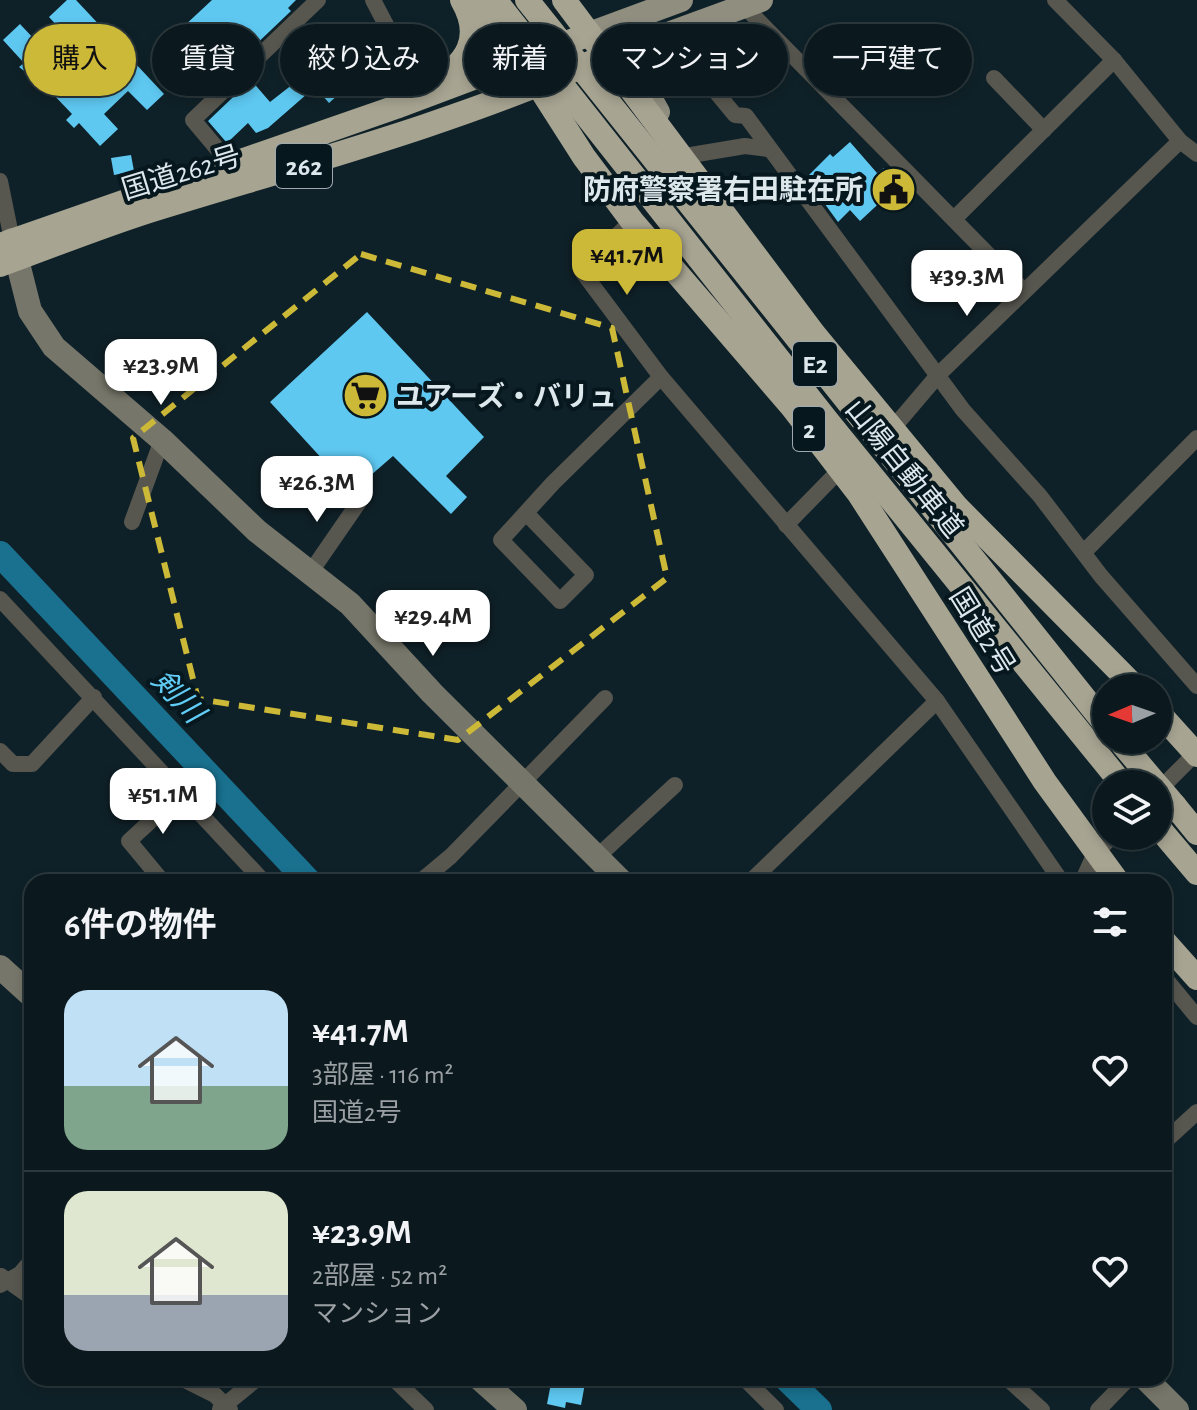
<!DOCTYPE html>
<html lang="ja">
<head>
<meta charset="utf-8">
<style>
	:root { --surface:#0b191e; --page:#142227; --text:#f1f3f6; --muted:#9aa0a4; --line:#2b383c; --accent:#cdb938 }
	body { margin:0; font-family:"Alegreya Sans","Noto Sans JP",sans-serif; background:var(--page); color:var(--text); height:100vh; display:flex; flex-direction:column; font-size:30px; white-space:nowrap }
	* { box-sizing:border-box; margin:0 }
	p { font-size:26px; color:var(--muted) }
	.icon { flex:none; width:44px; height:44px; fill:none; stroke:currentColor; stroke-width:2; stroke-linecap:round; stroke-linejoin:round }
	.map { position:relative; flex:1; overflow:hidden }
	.details { position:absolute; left:24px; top:874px; width:1148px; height:512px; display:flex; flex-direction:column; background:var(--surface); border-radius:24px; box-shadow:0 4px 12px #0003,0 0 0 2px var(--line) }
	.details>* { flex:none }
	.hud { position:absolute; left:24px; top:24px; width:1150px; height:72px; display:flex; gap:16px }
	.needle { width:52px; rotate:268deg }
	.fabs { position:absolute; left:1092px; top:674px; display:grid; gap:16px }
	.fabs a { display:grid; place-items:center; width:80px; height:80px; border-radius:50%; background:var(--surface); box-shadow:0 4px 12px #0003,0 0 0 2px var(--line); font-size:40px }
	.price { position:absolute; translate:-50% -68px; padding:0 18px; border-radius:16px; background:#fff; color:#222; font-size:26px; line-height:52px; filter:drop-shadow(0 2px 4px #0008) }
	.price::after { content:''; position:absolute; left:50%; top:48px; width:24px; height:18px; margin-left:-12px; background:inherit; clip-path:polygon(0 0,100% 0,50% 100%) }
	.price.current { background:var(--accent); color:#111 }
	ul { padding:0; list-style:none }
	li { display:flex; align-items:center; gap:24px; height:200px; padding:0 40px }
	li+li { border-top:2px solid var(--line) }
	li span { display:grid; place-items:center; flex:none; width:224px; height:160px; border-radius:24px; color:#555 }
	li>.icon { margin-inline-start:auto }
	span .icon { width:96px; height:96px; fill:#fffc; stroke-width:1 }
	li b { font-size:34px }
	h2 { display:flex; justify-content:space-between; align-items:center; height:96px; padding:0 40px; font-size:34px }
	.tag { padding:0 28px; border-radius:36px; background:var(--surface); box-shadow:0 4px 12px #0003,0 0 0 2px var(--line); font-size:28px; line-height:72px }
	.tag.current { background:var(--accent); color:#111 }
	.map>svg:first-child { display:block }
</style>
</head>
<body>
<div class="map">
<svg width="1197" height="1410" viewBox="0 0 1197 1410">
	<rect width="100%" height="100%" fill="#0f2128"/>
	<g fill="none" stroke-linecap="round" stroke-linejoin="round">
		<!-- river -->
		<g stroke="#19718f" stroke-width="26">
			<path d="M0,554L309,882"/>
			<path d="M786,1378L819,1410"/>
		</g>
	</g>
	<!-- building -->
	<g fill="#5ec8f1">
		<path d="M67,0H76L164,94L147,110L128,91L104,114L118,129L100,146L79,123L74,128L66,120L72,114L50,91L19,67L24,63L3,40L20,24L64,71L83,54L49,17Z"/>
		<path d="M212,0H296L288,8L291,11L211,87L168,41Z"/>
		<path d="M325,59L349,85L329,103L315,87L268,128L256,133L248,123L227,143L208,121L251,80L270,102Z"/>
		<path d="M850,142L877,173L884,168L902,182L860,221L850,210L838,222L806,178L830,154L833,157Z"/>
		<path d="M131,155L134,171L114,175L111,158Z"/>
		<path d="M367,312L484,437L446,476L467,497L451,514L393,456L348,495L332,478L336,474L270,402Z"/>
		<path d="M552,1378H586L581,1405L566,1402L565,1408L547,1404Z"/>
	</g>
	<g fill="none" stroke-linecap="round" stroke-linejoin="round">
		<!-- street -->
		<g stroke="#57564f" stroke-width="16">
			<path d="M373,0L406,63"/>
			<path d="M1055,0L1114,60L1180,141L1197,154"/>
			<path d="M744,6L1024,291"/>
			<path d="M697,69L735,115L746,116L963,410L1040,496L1101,576L1197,686"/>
			<path d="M994,78L1044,130"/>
			<path d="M679,157L745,146L768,149"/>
			<path d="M230,164L193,120L318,0"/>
			<path d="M0,181L12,240"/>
			<path d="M954,219L1114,60"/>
			<path d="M632,221L581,270L661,377L937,701L1059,878L1065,882"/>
			<path d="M899,421L939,374L1180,141"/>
			<path d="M527,514L586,575L560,601L501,540L553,483L661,377"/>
			<path d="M132,522L162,440"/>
			<path d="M786,525L832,478"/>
			<path d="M1084,552L1197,438"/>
			<path d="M310,573L361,499"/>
			<path d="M0,599L264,882"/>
			<path d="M0,751L13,764H32L94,697"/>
			<path d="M1158,791L1197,752"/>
			<path d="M596,858L675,785"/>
			<path d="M163,882L129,841L182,792"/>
			<path d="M420,882L451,856L605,698"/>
			<path d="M750,882L937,701"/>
			<path d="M1082,882L1095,853L1113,836"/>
			<path d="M1164,977L1197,1017"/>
			<path d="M1164,1142L1197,1112"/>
			<path d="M1,1276L32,1298"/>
			<path d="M0,1285L20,1274L32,1260"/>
			<path d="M181,1378L215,1395L230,1410"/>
			<path d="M393,1378L426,1410"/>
			<path d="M744,1378L776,1410"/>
			<path d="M1007,1378L1042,1410"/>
			<path d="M220,1409L258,1378"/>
			<path d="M1098,1410L1129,1378"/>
		</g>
		<!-- secondary -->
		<g stroke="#77766a" stroke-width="24">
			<path d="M697,44V69"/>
			<path d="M12,240L30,311L54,347L162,440L257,531L350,604L432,693L622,882"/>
			<path d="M0,967L32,996"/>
			<path d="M479,1378L515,1410"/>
			<path d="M1145,1378L1177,1410"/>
		</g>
		<!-- primary -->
		<g stroke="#908e7f" stroke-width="24">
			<path d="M589,34L681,0"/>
			<path d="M605,57L761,0"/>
			<path d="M658,112L643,85L642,66L669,34"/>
		</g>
		<!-- highway -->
		<g stroke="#a7a492" stroke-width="24">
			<path d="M470,0L522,60L584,157L632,221L792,407L859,494L1045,782L1118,882"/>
			<path d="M564,0L814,334L956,506L1136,688"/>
			<path d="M431,83C467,65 484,38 462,0"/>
			<path d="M0,245L396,107L582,37"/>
			<path d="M0,265C49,247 99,227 149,211C301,164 454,124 599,59"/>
			<path d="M1158,712L1197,755"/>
			<path d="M1119,740L1156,784"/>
			<path d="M1175,806L1197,833"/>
			<path d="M1158,827L1197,873"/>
			<path d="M1164,941L1197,978"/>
		</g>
		<!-- highway-bridge -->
		<g stroke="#a7a492" stroke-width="24">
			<path d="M495,0L829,423L1122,784"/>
			<path d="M527,0L1106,725"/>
			<path d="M1158,786L1175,806"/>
		</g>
	</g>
	<!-- marked area -->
	<path fill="none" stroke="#cdb938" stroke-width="6" stroke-dasharray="16 10" stroke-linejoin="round" d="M361,254L612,328L667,578L458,740L198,699L133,438Z"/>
	<!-- icons -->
	<defs>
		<symbol id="civic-disc" viewBox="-11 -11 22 22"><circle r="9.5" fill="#cdb938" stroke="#07171e"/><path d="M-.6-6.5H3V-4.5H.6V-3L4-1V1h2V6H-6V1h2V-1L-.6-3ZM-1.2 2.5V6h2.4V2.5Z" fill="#111"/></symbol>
		<symbol id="supermarket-disc" viewBox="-11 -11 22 22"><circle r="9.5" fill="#cdb938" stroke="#07171e"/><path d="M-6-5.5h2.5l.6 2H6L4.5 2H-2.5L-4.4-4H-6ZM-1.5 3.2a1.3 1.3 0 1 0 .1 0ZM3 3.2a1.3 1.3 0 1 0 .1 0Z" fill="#111"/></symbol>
	</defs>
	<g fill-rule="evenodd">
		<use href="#civic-disc" x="868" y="164" width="51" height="51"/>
		<use href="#supermarket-disc" x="340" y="370" width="51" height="51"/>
	</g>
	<g text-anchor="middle" stroke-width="8" stroke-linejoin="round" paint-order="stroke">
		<!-- shield labels -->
		<g fill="#07171e" stroke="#9da9af" stroke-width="2">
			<rect x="276" y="144" width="56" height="44" rx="6"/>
			<rect x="793" y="342" width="44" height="44" rx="6"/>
			<rect x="793" y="407" width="32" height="44" rx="6"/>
		</g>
		<g font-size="26" font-weight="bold" fill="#dde8ed">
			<text x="304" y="175">262</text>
			<text x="815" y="373">E2</text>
			<text x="809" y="438">2</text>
		</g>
		<!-- street labels -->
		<g font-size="28" fill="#dde8ed" stroke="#07171e">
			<text transform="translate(181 172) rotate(-17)" y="10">国道262号</text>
			<text transform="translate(905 468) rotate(51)" y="10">山陽自動車道</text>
			<text transform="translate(983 631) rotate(58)" y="10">国道2号</text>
		</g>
		<!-- poi labels -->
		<g font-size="28" font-weight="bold" fill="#dde8ed" stroke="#07171e" text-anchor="end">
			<text x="863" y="199">防府警察署右田駐在所</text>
			<text x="396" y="406" text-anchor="start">ユアーズ・バリュ</text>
		</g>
		<!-- water labels -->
		<g font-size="30" font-style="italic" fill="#61cdf6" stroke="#07171e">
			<text transform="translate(178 696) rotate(47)" y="10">剣川</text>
		</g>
	</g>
</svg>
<div class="fabs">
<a><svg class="needle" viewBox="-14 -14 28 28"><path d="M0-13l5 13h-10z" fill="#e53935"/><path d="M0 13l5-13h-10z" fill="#9aa0a4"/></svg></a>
<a><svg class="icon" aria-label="layers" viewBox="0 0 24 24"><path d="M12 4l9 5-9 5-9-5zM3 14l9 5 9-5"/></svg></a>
</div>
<b class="price current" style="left:627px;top:297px">¥41.7M</b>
<b class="price" style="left:967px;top:318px">¥39.3M</b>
<b class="price" style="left:161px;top:407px">¥23.9M</b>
<b class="price" style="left:317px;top:524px">¥26.3M</b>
<b class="price" style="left:433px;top:658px">¥29.4M</b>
<b class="price" style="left:163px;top:836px">¥51.1M</b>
<div class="hud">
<a class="tag current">購入</a>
<a class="tag">賃貸</a>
<a class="tag">絞り込み</a>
<a class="tag">新着</a>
<a class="tag">マンション</a>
<a class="tag">一戸建て</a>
</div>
<section class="details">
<h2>6件の物件<svg class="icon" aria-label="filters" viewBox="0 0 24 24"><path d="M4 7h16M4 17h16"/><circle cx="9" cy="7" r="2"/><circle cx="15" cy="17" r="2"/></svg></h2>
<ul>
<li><span style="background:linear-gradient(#bfe0f5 60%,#7fa58c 0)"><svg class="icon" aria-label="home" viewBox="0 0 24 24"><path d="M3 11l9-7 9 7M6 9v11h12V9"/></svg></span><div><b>¥41.7M</b><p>3部屋 · 116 m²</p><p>国道2号</p></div><svg class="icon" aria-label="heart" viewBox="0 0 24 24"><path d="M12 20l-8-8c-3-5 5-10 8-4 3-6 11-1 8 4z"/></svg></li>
<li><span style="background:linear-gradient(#dfe7d0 65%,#9aa5b1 0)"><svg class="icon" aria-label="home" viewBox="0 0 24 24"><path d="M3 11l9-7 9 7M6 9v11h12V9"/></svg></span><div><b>¥23.9M</b><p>2部屋 · 52 m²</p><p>マンション</p></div><svg class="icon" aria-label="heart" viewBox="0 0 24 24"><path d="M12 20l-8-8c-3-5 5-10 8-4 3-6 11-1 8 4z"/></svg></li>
</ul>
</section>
</div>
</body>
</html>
